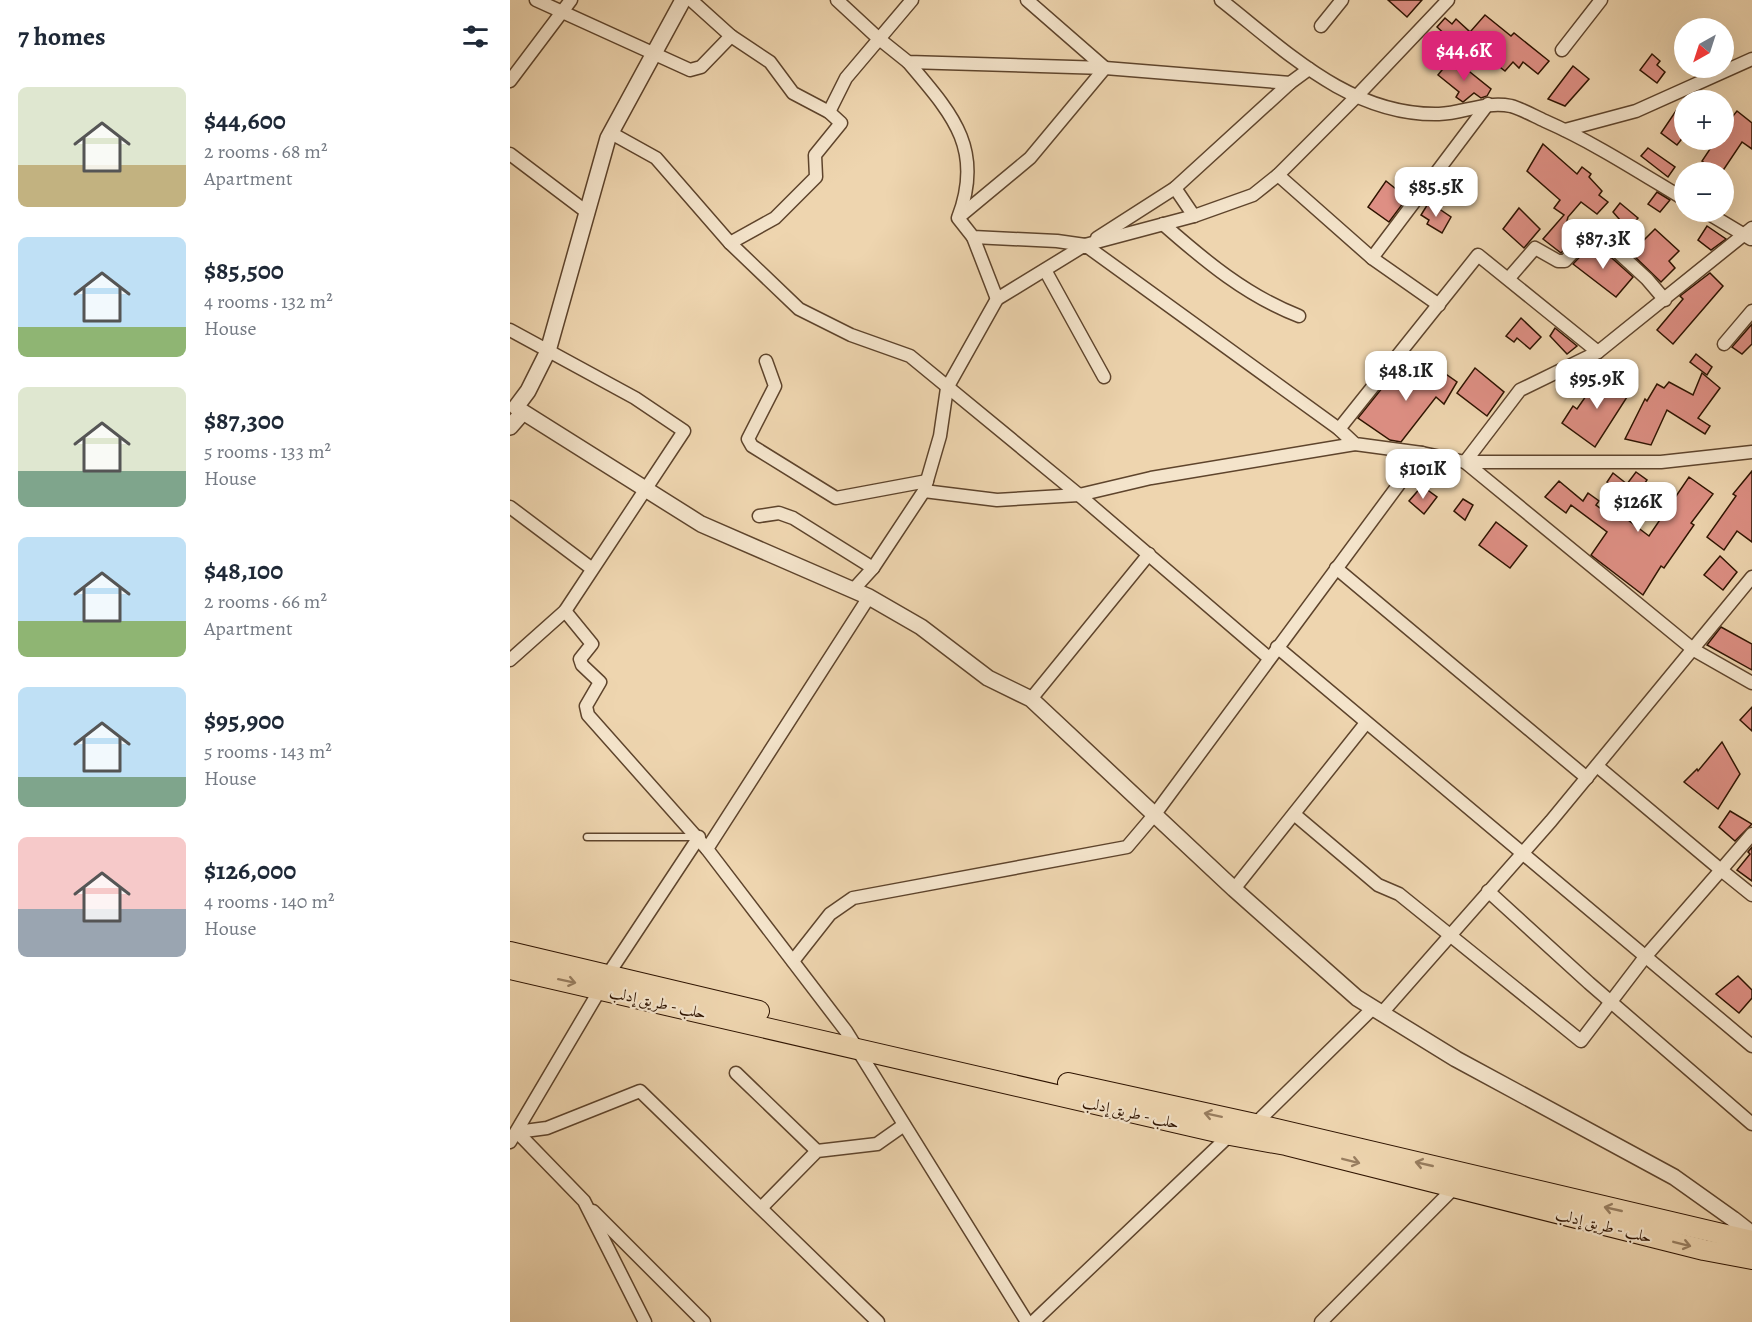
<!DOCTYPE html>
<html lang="en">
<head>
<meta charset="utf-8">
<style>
	:root { --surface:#fff; --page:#f2f2f3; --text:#1f2937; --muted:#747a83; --accent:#db2777 }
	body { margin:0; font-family:Alegreya,Amiri,serif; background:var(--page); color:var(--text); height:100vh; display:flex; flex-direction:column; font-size:22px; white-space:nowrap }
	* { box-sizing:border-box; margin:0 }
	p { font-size:20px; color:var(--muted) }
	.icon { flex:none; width:33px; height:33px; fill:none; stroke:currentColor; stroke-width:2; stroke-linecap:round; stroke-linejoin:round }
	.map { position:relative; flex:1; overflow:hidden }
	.side { display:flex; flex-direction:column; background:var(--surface); width:510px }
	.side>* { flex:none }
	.needle { width:39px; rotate:219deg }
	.controls { position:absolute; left:1164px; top:18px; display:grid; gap:12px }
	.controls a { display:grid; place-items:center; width:60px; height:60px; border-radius:50%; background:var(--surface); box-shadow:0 6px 24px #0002; font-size:30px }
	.price { position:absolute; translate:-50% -51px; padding:0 14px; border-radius:12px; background:#fff; color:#222; font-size:20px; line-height:39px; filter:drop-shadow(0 2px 3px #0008) }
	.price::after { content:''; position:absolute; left:50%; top:36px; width:18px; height:14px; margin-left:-9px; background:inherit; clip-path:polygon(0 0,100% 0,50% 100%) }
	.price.selected { background:var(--accent); color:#fff }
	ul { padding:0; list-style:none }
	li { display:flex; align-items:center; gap:18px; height:150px; padding:0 18px }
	li span { display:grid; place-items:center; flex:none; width:168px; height:120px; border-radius:9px; color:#555 }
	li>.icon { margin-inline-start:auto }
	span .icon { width:72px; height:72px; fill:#fffc; stroke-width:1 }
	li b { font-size:26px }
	h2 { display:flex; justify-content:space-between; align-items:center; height:72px; padding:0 18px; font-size:26px }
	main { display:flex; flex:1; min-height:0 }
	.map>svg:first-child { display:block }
</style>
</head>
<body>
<main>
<section class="side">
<h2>7 homes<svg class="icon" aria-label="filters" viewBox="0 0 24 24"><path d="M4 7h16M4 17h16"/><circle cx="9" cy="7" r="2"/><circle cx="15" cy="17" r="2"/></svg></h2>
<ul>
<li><span style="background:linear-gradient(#dfe7d0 65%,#c2b280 0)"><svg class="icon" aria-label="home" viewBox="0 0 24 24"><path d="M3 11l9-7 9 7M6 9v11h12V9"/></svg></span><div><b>$44,600</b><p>2 rooms · 68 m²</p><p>Apartment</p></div></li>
<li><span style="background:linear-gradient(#bfe0f5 75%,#8fb573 0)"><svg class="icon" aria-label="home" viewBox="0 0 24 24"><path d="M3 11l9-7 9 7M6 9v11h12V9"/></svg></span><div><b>$85,500</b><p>4 rooms · 132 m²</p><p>House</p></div></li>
<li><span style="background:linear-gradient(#dfe7d0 70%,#7fa58c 0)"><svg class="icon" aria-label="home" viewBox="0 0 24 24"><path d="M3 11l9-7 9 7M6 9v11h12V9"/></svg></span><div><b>$87,300</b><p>5 rooms · 133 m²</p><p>House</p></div></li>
<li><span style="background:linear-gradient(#bfe0f5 70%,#8fb573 0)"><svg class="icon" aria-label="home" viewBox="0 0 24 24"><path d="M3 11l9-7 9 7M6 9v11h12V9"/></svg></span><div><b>$48,100</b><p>2 rooms · 66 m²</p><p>Apartment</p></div></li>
<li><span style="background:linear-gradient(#bfe0f5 75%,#7fa58c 0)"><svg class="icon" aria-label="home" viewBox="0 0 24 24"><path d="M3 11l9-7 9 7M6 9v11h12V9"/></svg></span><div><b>$95,900</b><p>5 rooms · 143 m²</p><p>House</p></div></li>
<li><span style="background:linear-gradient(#f6c9c9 60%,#9aa5b1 0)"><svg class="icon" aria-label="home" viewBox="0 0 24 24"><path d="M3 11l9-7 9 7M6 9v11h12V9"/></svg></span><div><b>$126,000</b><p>4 rooms · 140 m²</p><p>House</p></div></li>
</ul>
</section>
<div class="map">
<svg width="1242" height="1322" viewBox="0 0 1242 1322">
	<rect width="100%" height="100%" fill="#eed5af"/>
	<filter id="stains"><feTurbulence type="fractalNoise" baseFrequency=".00333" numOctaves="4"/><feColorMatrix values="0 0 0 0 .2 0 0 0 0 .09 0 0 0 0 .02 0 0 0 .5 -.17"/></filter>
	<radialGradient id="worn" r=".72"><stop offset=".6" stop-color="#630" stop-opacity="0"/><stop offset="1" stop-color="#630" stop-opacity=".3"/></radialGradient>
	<!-- building -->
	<g fill="#de8f84" stroke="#2e1300" stroke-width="1.5">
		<path d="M878,0H912L897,17Z"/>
		<path d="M975,15L1001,36L1004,33L1039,61L1028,74L1013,62L1009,68L1003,62L995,71L977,57L983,47L960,32Z"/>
		<path d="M935,18L942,24L946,19L960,32L950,48L927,27Z"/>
		<path d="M1142,54L1150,61L1147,65L1155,72L1147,83L1130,70Z"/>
		<path d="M945,60L981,89L977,96L971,98L964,93L953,102L946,97L949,92L928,75L936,65L940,68Z"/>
		<path d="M1063,66L1079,79L1055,106L1038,99Z"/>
		<path d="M1174,99V136L1167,145L1151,133Z"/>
		<path d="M1227,111L1242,123V149L1232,142L1212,172H1206L1192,161L1206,140H1214V127Z"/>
		<path d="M1033,144L1067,174L1072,167L1081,174L1079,177L1092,191L1089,195L1098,202L1087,214L1071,202L1058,217L1055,228L1065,238L1051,253L1033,239L1054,215L1044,208L1050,200L1017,171Z"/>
		<path d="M1138,148L1165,167L1158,177L1131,156Z"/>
		<path d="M876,181L897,198L879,222L858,207Z"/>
		<path d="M1147,192L1160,200L1150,212L1138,204Z"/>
		<path d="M919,202L941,217L932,233L917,224L919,220L911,215Z"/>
		<path d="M1110,203L1128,218L1107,240L1099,233L1110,220L1103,212Z"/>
		<path d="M1009,208L1030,229L1014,248L993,229Z"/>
		<path d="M1197,226L1216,239L1201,250L1188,240Z"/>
		<path d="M1145,229L1169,251L1159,261L1165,268L1151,282L1121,253Z"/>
		<path d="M1084,242L1123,277L1106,297L1063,264Z"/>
		<path d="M1200,273L1213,286L1163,344L1147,330L1173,299L1170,296Z"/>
		<path d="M1011,318L1031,337L1020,349L1007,338L1004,342L996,336Z"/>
		<path d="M1242,324V344L1232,354L1222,347Z"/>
		<path d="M1045,328L1067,346L1057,354L1040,336Z"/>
		<path d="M1186,354L1202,367L1197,375L1180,362Z"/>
		<path d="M923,365L947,382L934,404L926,397L891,442L880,440L848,418L889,367L910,383Z"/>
		<path d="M965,368L994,392L977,416L947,393Z"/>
		<path d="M1092,373L1119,394L1085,447L1052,423L1063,406L1067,409Z"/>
		<path d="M1192,373L1210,388L1188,418L1200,426L1195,434L1157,410L1141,445L1115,439L1135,399L1137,401L1147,384L1154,388L1159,382L1183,395Z"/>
		<path d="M1242,471V542L1227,531L1214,550L1197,537L1226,496L1223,494Z"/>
		<path d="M1126,472L1137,480L1123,501L1097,482L1103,473L1117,484Z"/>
		<path d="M1179,477L1203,494L1181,523L1184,525L1154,568L1151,566L1133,595L1081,555L1097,532L1061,505L1056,513L1035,497L1049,481L1073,501L1078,493L1089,501L1086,505L1106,520L1110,514L1139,536Z"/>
		<path d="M912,486L927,497L914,514L899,501Z"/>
		<path d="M953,499L963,505L955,520L944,511Z"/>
		<path d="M986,522L1017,546L1000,568L969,545Z"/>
		<path d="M1210,556L1227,572L1213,590L1194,575Z"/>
		<path d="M1211,627L1242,644V670L1197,645Z"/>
		<path d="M1242,707V731L1230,720Z"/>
		<path d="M1212,742L1230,774L1208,809L1174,782L1187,769L1188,771Z"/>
		<path d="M1220,811L1242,824L1225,841L1209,827Z"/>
		<path d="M1242,847V881L1227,870L1240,854L1238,852Z"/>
		<path d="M1228,976L1242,990V998L1229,1013L1206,994Z"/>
	</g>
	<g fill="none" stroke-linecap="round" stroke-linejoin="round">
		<defs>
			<path id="service" d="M77,837H187"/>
			<g id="minor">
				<path d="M26,0L180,70L191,67L221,36"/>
				<path d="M181,0L221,36L260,62L283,93L319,112L331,123L305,155L306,177L265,218L220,243"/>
				<path d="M327,0L368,38L398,62L595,68L780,83L799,69"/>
				<path d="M711,0C776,51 840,116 929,114C954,113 975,101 1001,106C1012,109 1024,116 1035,121C1083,142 1129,172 1174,199"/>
				<path d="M811,26L832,0"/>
				<path d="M1052,50L1091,0"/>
				<path d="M398,62C441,113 475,148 448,218L463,237L547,241L575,245L684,216L743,195L768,175L845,98L938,0"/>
				<path d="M0,81L61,0"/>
				<path d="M319,112L336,78L402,0"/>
				<path d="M1055,130L1126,111L1242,59"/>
				<path d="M101,133L146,158L220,243L289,309L341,335L400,356L569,495L759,658"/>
				<path d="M0,154L78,213"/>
				<path d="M768,175L862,258L929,305"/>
				<path d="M665,188L684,216"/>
				<path d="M1196,212L1241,239"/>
				<path d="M449,217L520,158L595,68L517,0"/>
				<path d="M653,224C695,261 737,296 789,316"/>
				<path d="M1242,228L1088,352L1010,390L955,462L1184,650L1242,683"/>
				<path d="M463,237L487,299"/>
				<path d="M587,238L665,188L780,83"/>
				<path d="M862,258L978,104"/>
				<path d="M535,270L594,377"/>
				<path d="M999,278L1025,248L1048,261H1055L1081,233L1086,232L1137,279L1155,300"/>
				<path d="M0,330L125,398L174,431L55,611L0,660"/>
				<path d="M1214,344L1242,311"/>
				<path d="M256,361L265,386L238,439L242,446L326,498L417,481"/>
				<path d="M829,429L968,255L1088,352"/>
				<path d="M414,491L487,500L569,495L641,478L845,444"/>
				<path d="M0,507L81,568"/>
				<path d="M249,516L269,513L283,518L363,568"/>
				<path d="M826,568L1077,778"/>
				<path d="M343,590L363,568L414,491L430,436L437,388L487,299L575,245L829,429L845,444L912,453L955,462H1151L1242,452"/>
				<path d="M359,597L197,849L336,1031L517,1322"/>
				<path d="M55,611L82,644L70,659L72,665L90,682L76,706L78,715L197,849"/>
				<path d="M767,647L1242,1046"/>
				<path d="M521,699L639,554"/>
				<path d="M1087,766L1211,870L1242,834"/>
				<path d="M784,814L868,885L889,894L1071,1041L1135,957L1211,870L1242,895"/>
				<path d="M724,889L856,723"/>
				<path d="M978,891L1079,983L1242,1124"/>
				<path d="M283,961L320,914L343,898L617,847L645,814L912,453"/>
				<path d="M99,973L189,837"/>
				<path d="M871,1014L1041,821L1242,577"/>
				<path d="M226,1073L307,1151"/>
				<path d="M745,1124L862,1009"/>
				<path d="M7,1132L37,1128L130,1091L368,1322"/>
				<path d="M7,1132L74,1201L135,1322"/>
				<path d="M0,1142L91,988"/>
				<path d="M252,1207L307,1151L367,1144L394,1125"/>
				<path d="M83,1211L194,1322"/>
				<path d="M523,1322L722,1133"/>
				<path d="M811,1322L944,1188"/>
			</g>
			<g id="tertiary">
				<path d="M6,407L18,391L38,351L98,138L173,0"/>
				<path d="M0,427L13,412L191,524L359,597L411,627L478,678L521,699L724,889L847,998L946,1059L1164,1177L1223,1219L1237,1230L1242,1241"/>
			</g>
			<g id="primary">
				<path d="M0,952L249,1011"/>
				<path d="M0,969L720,1135L776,1145L1194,1250L1242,1259"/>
				<path d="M558,1083L745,1124L1242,1241"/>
			</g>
		</defs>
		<!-- service casing -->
		<use href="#service" stroke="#5e442c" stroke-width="9"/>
		<!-- minor casing -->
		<use href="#minor" stroke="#5e442c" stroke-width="15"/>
		<!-- tertiary casing -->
		<use href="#tertiary" stroke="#5e442c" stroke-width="18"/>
		<!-- primary casing -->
		<use href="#primary" stroke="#2e1300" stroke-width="22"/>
		<!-- service -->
		<use href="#service" stroke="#f4e4cb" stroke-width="6"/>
		<!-- minor -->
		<use href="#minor" stroke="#f4e4cb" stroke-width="12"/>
		<!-- tertiary -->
		<use href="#tertiary" stroke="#f4e4cb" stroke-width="15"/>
		<!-- primary -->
		<use href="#primary" stroke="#eed5af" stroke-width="20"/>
	</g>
	<!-- one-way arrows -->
	<defs><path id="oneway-shaft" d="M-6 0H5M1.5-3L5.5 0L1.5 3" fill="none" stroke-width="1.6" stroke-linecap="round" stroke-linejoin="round" transform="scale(1.5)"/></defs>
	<g stroke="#987e60">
		<use href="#oneway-shaft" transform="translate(57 981) rotate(12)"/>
		<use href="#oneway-shaft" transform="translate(703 1115) rotate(-168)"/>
		<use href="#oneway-shaft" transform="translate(841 1161) rotate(14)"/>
		<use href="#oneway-shaft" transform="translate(914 1164) rotate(-167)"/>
		<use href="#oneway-shaft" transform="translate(1103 1209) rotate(-167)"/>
		<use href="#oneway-shaft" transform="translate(1172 1244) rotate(14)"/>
	</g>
	<g text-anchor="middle" stroke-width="4.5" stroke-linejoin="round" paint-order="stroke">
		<!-- street labels -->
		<g font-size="16" fill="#2e1300" stroke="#f4e4cb">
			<text transform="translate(148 1002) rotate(13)" y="6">حلب - طريق إدلب</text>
			<text transform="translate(621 1112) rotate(13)" y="6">حلب - طريق إدلب</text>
			<text transform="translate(1094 1225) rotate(14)" y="6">حلب - طريق إدلب</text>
		</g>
	</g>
	<rect width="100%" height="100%" filter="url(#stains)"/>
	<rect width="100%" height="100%" fill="url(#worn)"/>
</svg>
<div class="controls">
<a><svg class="needle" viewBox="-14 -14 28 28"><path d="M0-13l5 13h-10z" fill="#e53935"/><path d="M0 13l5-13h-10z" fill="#747a83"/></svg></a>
<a>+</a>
<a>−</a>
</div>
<b class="price selected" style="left:954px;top:82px">$44.6K</b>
<b class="price" style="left:926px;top:218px">$85.5K</b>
<b class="price" style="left:1093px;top:270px">$87.3K</b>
<b class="price" style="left:896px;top:402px">$48.1K</b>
<b class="price" style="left:1087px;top:410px">$95.9K</b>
<b class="price" style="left:913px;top:500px">$101K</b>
<b class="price" style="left:1128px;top:533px">$126K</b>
</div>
</main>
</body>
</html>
